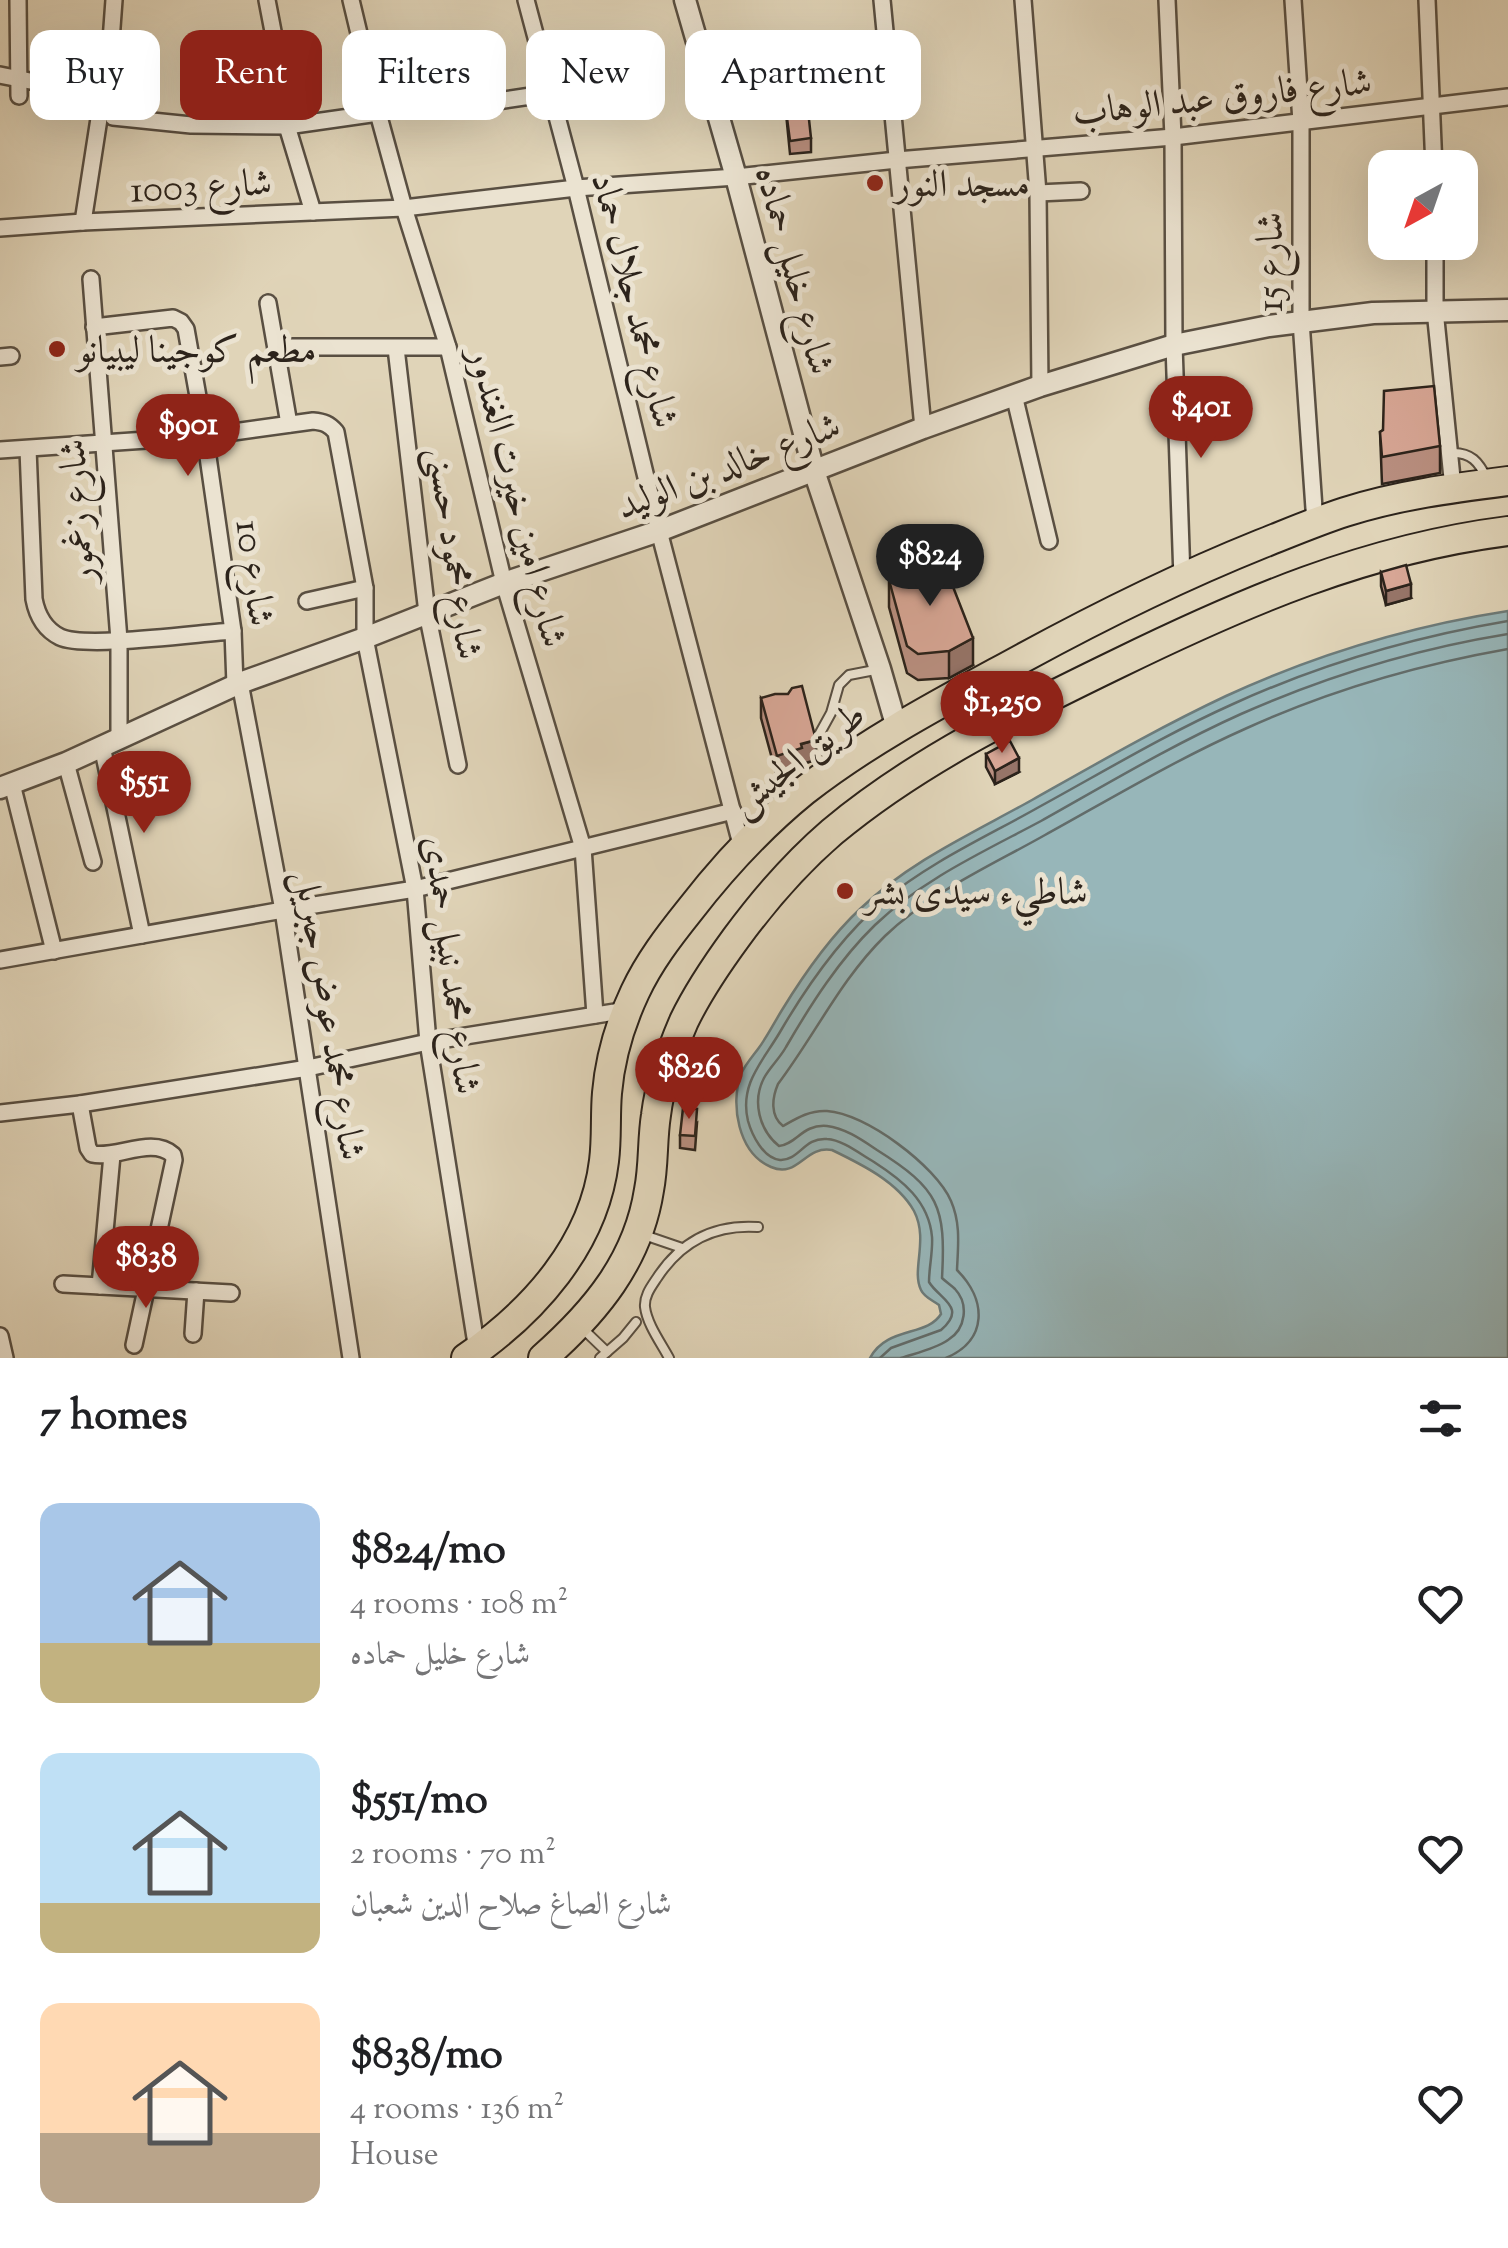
<!DOCTYPE html>
<html lang="en">
<head>
<meta charset="utf-8">
<style>
	:root { --surface:#fff; --page:#f6f6f6; --text:#202124; --muted:#757577; --accent:#8f2418 }
	body { margin:0; font-family:"Sorts Mill Goudy",Amiri,serif; background:var(--page); color:var(--text); height:100vh; display:flex; flex-direction:column; font-size:38px; white-space:nowrap }
	* { box-sizing:border-box; margin:0 }
	p { font-size:32px; color:var(--muted) }
	.icon { flex:none; width:55px; height:55px; fill:none; stroke:currentColor; stroke-width:2; stroke-linecap:round; stroke-linejoin:round }
	.map { position:relative; height:1358px; overflow:hidden }
	.side { display:flex; flex-direction:column; background:var(--surface); flex:1 }
	.side>* { flex:none }
	.banner { position:absolute; left:30px; top:30px; width:1000px; height:90px; display:flex; gap:20px }
	.needle { width:65px; rotate:220deg }
	.buttons { position:absolute; left:1368px; top:150px; display:grid; gap:20px }
	.buttons a { display:grid; place-items:center; width:110px; height:110px; border-radius:20px; background:var(--surface); box-shadow:0 10px 40px #0002; font-size:50px }
	.price { position:absolute; translate:-50% -85px; padding:0 22px; border-radius:35px; background:var(--accent); color:#fff; font-size:32px; line-height:65px; filter:drop-shadow(0 2px 5px #0008) }
	.price::after { content:''; position:absolute; left:50%; top:60px; width:30px; height:22px; margin-left:-15px; background:inherit; clip-path:polygon(0 0,100% 0,50% 100%) }
	.price.on { background:#222; color:#fff }
	ul { padding:0; list-style:none }
	li { display:flex; align-items:center; gap:30px; height:250px; padding:0 40px }
	li span { display:grid; place-items:center; flex:none; width:280px; height:200px; border-radius:20px; color:#555 }
	li>.icon { margin-inline-start:auto }
	span .icon { width:120px; height:120px; fill:#fffc; stroke-width:1 }
	li b { font-size:42px }
	h2 { display:flex; justify-content:space-between; align-items:center; height:120px; padding:0 40px; font-size:42px }
	.pill { padding:0 35px; border-radius:20px; background:var(--surface); box-shadow:0 10px 40px #0002; font-size:35px; line-height:90px }
	.pill.on { background:var(--accent); color:#fff }
	.map>svg:first-child { display:block }
</style>
</head>
<body>
<div class="map">
<svg width="1508" height="1358" viewBox="0 0 1508 1358">
	<rect width="100%" height="100%" fill="#e0d4b8"/>
	<filter id="stains"><feTurbulence type="fractalNoise" baseFrequency=".002" numOctaves="4"/><feColorMatrix values="0 0 0 0 .2 0 0 0 0 .09 0 0 0 0 .02 0 0 0 .5 -.17"/></filter>
	<radialGradient id="worn" r=".72"><stop offset=".6" stop-color="#630" stop-opacity="0"/><stop offset="1" stop-color="#630" stop-opacity=".3"/></radialGradient>
	<!-- water -->
	<path fill="#97b6b9" stroke="#6c7b7a" stroke-width="2.5" d="M1508,611V1358H870C887,1326 927,1337 941,1314L939,1305C932,1300 924,1297 921,1290C911,1270 929,1240 914,1211C898,1182 861,1164 832,1150C805,1145 798,1179 771,1167C738,1153 730,1104 741,1074C745,1065 752,1057 758,1049C767,1037 774,1023 782,1010C804,974 829,938 860,909C910,861 973,833 1032,800C1096,764 1160,727 1226,696C1315,655 1411,626 1508,611Z"/>
	<g fill="none" stroke-linecap="round" stroke-linejoin="round">
		<!-- shore -->
		<g stroke="#626c6a" stroke-width="2.5">
			<path d="M880,1358L891,1348L941,1330C968,1307 939,1299 929,1282C929,1267 933,1252 932,1237C929,1201 902,1180 874,1162C860,1154 843,1140 827,1139C804,1137 799,1161 780,1160C763,1158 752,1135 748,1121C739,1084 763,1061 780,1032C808,984 841,937 883,901C930,862 986,837 1039,807C1103,772 1166,734 1233,704C1321,664 1413,637 1508,621"/>
			<path d="M901,1358C916,1353 935,1349 948,1340C966,1329 969,1304 955,1289C951,1285 946,1282 942,1278C946,1206 939,1189 877,1150C862,1140 845,1128 827,1126C802,1124 797,1144 779,1146C759,1130 752,1101 764,1078C770,1067 780,1058 786,1047C811,1004 839,960 875,925C923,879 983,852 1041,821C1107,784 1172,745 1241,714C1327,676 1415,649 1508,634"/>
			<path d="M946,1358C988,1340 987,1300 957,1270C958,1246 961,1224 951,1201C936,1166 865,1113 827,1111C810,1110 797,1118 783,1126C770,1116 772,1098 778,1084C815,1035 841,979 885,936C931,892 990,866 1045,835C1112,798 1177,759 1247,728C1331,690 1417,665 1508,649"/>
		</g>
		<defs>
			<g id="service">
				<path d="M1451,453C1471,452 1479,462 1487,479"/>
				<path d="M832,763L821,742L820,733L831,713L839,685L849,675L880,669"/>
				<path d="M644,1235L682,1248"/>
				<path d="M582,1328L607,1352"/>
				<path d="M600,1358L623,1338L636,1322"/>
				<path d="M669,1358C661,1343 647,1324 645,1307C644,1296 651,1287 657,1278C681,1241 714,1224 758,1227"/>
			</g>
			<g id="minor">
				<path d="M18,0L19,96"/>
				<path d="M267,0L276,47"/>
				<path d="M351,0L378,113L404,208L448,347L504,583L583,848L595,1015"/>
				<path d="M526,0L576,188L659,531L742,848"/>
				<path d="M882,0L923,428"/>
				<path d="M1023,0L1038,193L1040,386"/>
				<path d="M1167,0L1173,137L1174,345L1182,578"/>
				<path d="M1293,0L1301,122V321L1315,523"/>
				<path d="M1427,0L1434,168"/>
				<path d="M0,75L30,81"/>
				<path d="M477,104L551,93"/>
				<path d="M113,117L191,125L287,126L378,113"/>
				<path d="M287,126L313,212"/>
				<path d="M1038,193L1081,191"/>
				<path d="M83,222L111,41L114,0"/>
				<path d="M0,228L83,222L404,208L576,188L736,177L897,160L1173,137L1508,97"/>
				<path d="M1435,242V310L1453,488"/>
				<path d="M91,279L119,640V738"/>
				<path d="M268,303L289,424"/>
				<path d="M94,327L173,318L181,322L186,329L205,436L233,631L235,685"/>
				<path d="M276,347H448"/>
				<path d="M396,348L427,613L458,765"/>
				<path d="M0,357L11,356"/>
				<path d="M1014,395L1049,541"/>
				<path d="M28,449L34,599C37,615 44,629 60,637C85,649 199,633 233,631"/>
				<path d="M0,450L205,436L313,421C324,422 329,424 336,432L365,588V638L415,889L428,1042L477,1350"/>
				<path d="M307,601L365,588"/>
				<path d="M240,683L283,910L351,1358"/>
				<path d="M102,746L142,935"/>
				<path d="M66,763L93,862"/>
				<path d="M12,784L54,951"/>
				<path d="M0,960L283,910L415,889L733,811"/>
				<path d="M80,1104L88,1148L92,1154C117,1159 152,1136 173,1155L174,1160L134,1345"/>
				<path d="M0,1113L80,1104L308,1068L428,1042L627,1010"/>
				<path d="M63,1284L231,1293"/>
				<path d="M100,1286L112,1155"/>
				<path d="M193,1334L196,1291"/>
				<path d="M0,1336L5,1358"/>
			</g>
			<g id="tertiary">
				<path d="M685,0L736,177L814,471L880,669L897,728"/>
				<path d="M0,788L66,763L240,683L365,638L504,583L659,531L923,428L1040,386L1174,345L1269,326L1373,313L1508,310"/>
			</g>
			<g id="trunk">
				<path d="M466,1358C533,1312 594,1245 604,1161C607,1138 605,1116 607,1093C610,1058 620,1024 635,992C649,962 669,936 689,911C723,867 761,826 804,791C872,738 948,699 1023,658C1100,616 1179,577 1261,544C1289,533 1317,521 1345,512C1398,495 1453,488 1508,481"/>
				<path d="M543,1358C595,1312 638,1261 649,1190C654,1165 652,1140 656,1115C660,1083 671,1051 684,1021C698,992 717,964 736,938C764,900 796,863 832,832C917,761 1018,712 1117,664C1244,602 1366,549 1508,531"/>
			</g>
		</defs>
		<!-- service casing -->
		<use href="#service" stroke="#594f42" stroke-width="12"/>
		<!-- minor casing -->
		<use href="#minor" stroke="#594f42" stroke-width="20"/>
		<!-- tertiary casing -->
		<use href="#tertiary" stroke="#594f42" stroke-width="25"/>
		<!-- trunk casing -->
		<use href="#trunk" stroke="#2c231b" stroke-width="32"/>
		<!-- service -->
		<use href="#service" stroke="#ebe3d1" stroke-width="8"/>
		<!-- minor -->
		<use href="#minor" stroke="#ebe3d1" stroke-width="15"/>
		<!-- tertiary -->
		<use href="#tertiary" stroke="#ebe3d1" stroke-width="20"/>
		<!-- trunk -->
		<use href="#trunk" stroke="#e0d4b8" stroke-width="28"/>
	</g>
	<!-- wall -->
	<g fill="#b98f80" stroke="#2c231b" stroke-width="2.5">
		<path d="M785,103L811,138V152L790,154Z"/>
		<path d="M1383,430L1440,446V473L1382,484L1380,432Z"/>
		<path d="M1381,572L1411,598L1386,605L1381,586Z"/>
		<path d="M889,580L973,665L949,678L918,680L907,673L889,607Z"/>
		<path d="M761,698L816,760L802,764V769L777,777L761,718Z"/>
		<path d="M986,754L1019,772L995,784L986,767Z"/>
		<path d="M697,1123L695,1150L680,1148V1135Z"/>
	</g>
	<!-- shaded-wall -->
	<g fill="#967468" stroke="#2c231b" stroke-width="2.5">
		<path d="M1411,584V598L1386,605V591Z"/>
		<path d="M973,638V665L949,678V651Z"/>
		<path d="M816,740V760L802,764V769L777,777V756L801,744Z"/>
		<path d="M1019,758V772L995,784V771Z"/>
	</g>
	<!-- building -->
	<g fill="#d7a695" stroke="#2c231b" stroke-width="2.5">
		<path d="M807,101L811,138L790,141L785,103Z"/>
		<path d="M1434,386L1440,446L1382,457L1380,432L1383,430L1384,391Z"/>
		<path d="M941,556L973,638L949,651L918,654L907,646L889,580Z"/>
		<path d="M1406,565L1411,584L1386,591L1381,572Z"/>
		<path d="M802,686L816,740L801,744L802,748L777,756L761,698L775,694H788L792,688Z"/>
		<path d="M1010,741L1019,758L995,771L986,754Z"/>
		<path d="M683,1108L697,1109L695,1136L680,1135Z"/>
	</g>
	<!-- markers -->
	<g fill="#8f2418" stroke="#ebe3d1" stroke-width="4">
		<circle cx="875" cy="183" r="10"/>
		<circle cx="57" cy="349" r="10"/>
		<circle cx="845" cy="891" r="10"/>
	</g>
	<g text-anchor="middle" stroke-width="10" stroke-linejoin="round" paint-order="stroke">
		<!-- street labels -->
		<g font-size="38" fill="#2c231b" stroke="#ebe3d1">
			<text transform="translate(1222 96) rotate(-6)" y="13">شارع فاروق عبد الوهاب</text>
			<text transform="translate(201 185) rotate(-3)" y="13">شارع 1003</text>
			<text transform="translate(1269 262) rotate(-90)" y="13">شارع 15</text>
			<text transform="translate(796 270) rotate(75)" y="13">شارع خليل حماده</text>
			<text transform="translate(636 300) rotate(76)" y="13">شارع محمد جلال حماد</text>
			<text transform="translate(728 465) rotate(-21)" y="13">شارع خالد بن الوليد</text>
			<text transform="translate(519 497) rotate(76)" y="13">شارع امين خيرت الغندور</text>
			<text transform="translate(76 511) rotate(-94)" y="13">شارع زغمور</text>
			<text transform="translate(456 553) rotate(82)" y="13">شارع محمود حسنى</text>
			<text transform="translate(256 573) rotate(83)" y="13">شارع 10</text>
			<text transform="translate(797 758) rotate(-38)" y="13">طريق الجيش</text>
			<text transform="translate(453 965) rotate(83)" y="13">شارع محمد نبيل حمدى</text>
			<text transform="translate(331 1015) rotate(81)" y="13">شارع محمد عوض جبريل</text>
		</g>
		<!-- poi labels -->
		<g font-size="38" fill="#2c231b" stroke="#ebe3d1" text-anchor="start">
			<text x="895" y="196">مسجد النور</text>
			<text x="77" y="362">مطعم كوجينا ليبيانو</text>
			<text x="865" y="904">شاطيء سيدى بشر</text>
		</g>
	</g>
	<rect width="100%" height="100%" filter="url(#stains)"/>
	<rect width="100%" height="100%" fill="url(#worn)"/>
</svg>
<div class="buttons">
<a><svg class="needle" viewBox="-14 -14 28 28"><path d="M0-13l5 13h-10z" fill="#e53935"/><path d="M0 13l5-13h-10z" fill="#757577"/></svg></a>
</div>
<b class="price" style="left:1201px;top:461px">$401</b>
<b class="price" style="left:188px;top:479px">$901</b>
<b class="price on" style="left:930px;top:609px">$824</b>
<b class="price" style="left:1002px;top:756px">$1,250</b>
<b class="price" style="left:144px;top:836px">$551</b>
<b class="price" style="left:689px;top:1122px">$826</b>
<b class="price" style="left:146px;top:1311px">$838</b>
<div class="banner">
<a class="pill">Buy</a>
<a class="pill on">Rent</a>
<a class="pill">Filters</a>
<a class="pill">New</a>
<a class="pill">Apartment</a>
</div>
</div>
<section class="side">
<h2>7 homes<svg class="icon" aria-label="filters" viewBox="0 0 24 24"><path d="M4 7h16M4 17h16"/><circle cx="9" cy="7" r="2"/><circle cx="15" cy="17" r="2"/></svg></h2>
<ul>
<li><span style="background:linear-gradient(#a9c7e8 70%,#c2b280 0)"><svg class="icon" aria-label="home" viewBox="0 0 24 24"><path d="M3 11l9-7 9 7M6 9v11h12V9"/></svg></span><div><b>$824/mo</b><p>4 rooms · 108 m²</p><p>شارع خليل حماده</p></div><svg class="icon" aria-label="heart" viewBox="0 0 24 24"><path d="M12 20l-8-8c-3-5 5-10 8-4 3-6 11-1 8 4z"/></svg></li>
<li><span style="background:linear-gradient(#bfe0f5 75%,#c2b280 0)"><svg class="icon" aria-label="home" viewBox="0 0 24 24"><path d="M3 11l9-7 9 7M6 9v11h12V9"/></svg></span><div><b>$551/mo</b><p>2 rooms · 70 m²</p><p>شارع الصاغ صلاح الدين شعبان</p></div><svg class="icon" aria-label="heart" viewBox="0 0 24 24"><path d="M12 20l-8-8c-3-5 5-10 8-4 3-6 11-1 8 4z"/></svg></li>
<li><span style="background:linear-gradient(#ffd9b3 65%,#b9a48a 0)"><svg class="icon" aria-label="home" viewBox="0 0 24 24"><path d="M3 11l9-7 9 7M6 9v11h12V9"/></svg></span><div><b>$838/mo</b><p>4 rooms · 136 m²</p><p>House</p></div><svg class="icon" aria-label="heart" viewBox="0 0 24 24"><path d="M12 20l-8-8c-3-5 5-10 8-4 3-6 11-1 8 4z"/></svg></li>
</ul>
</section>
</body>
</html>
